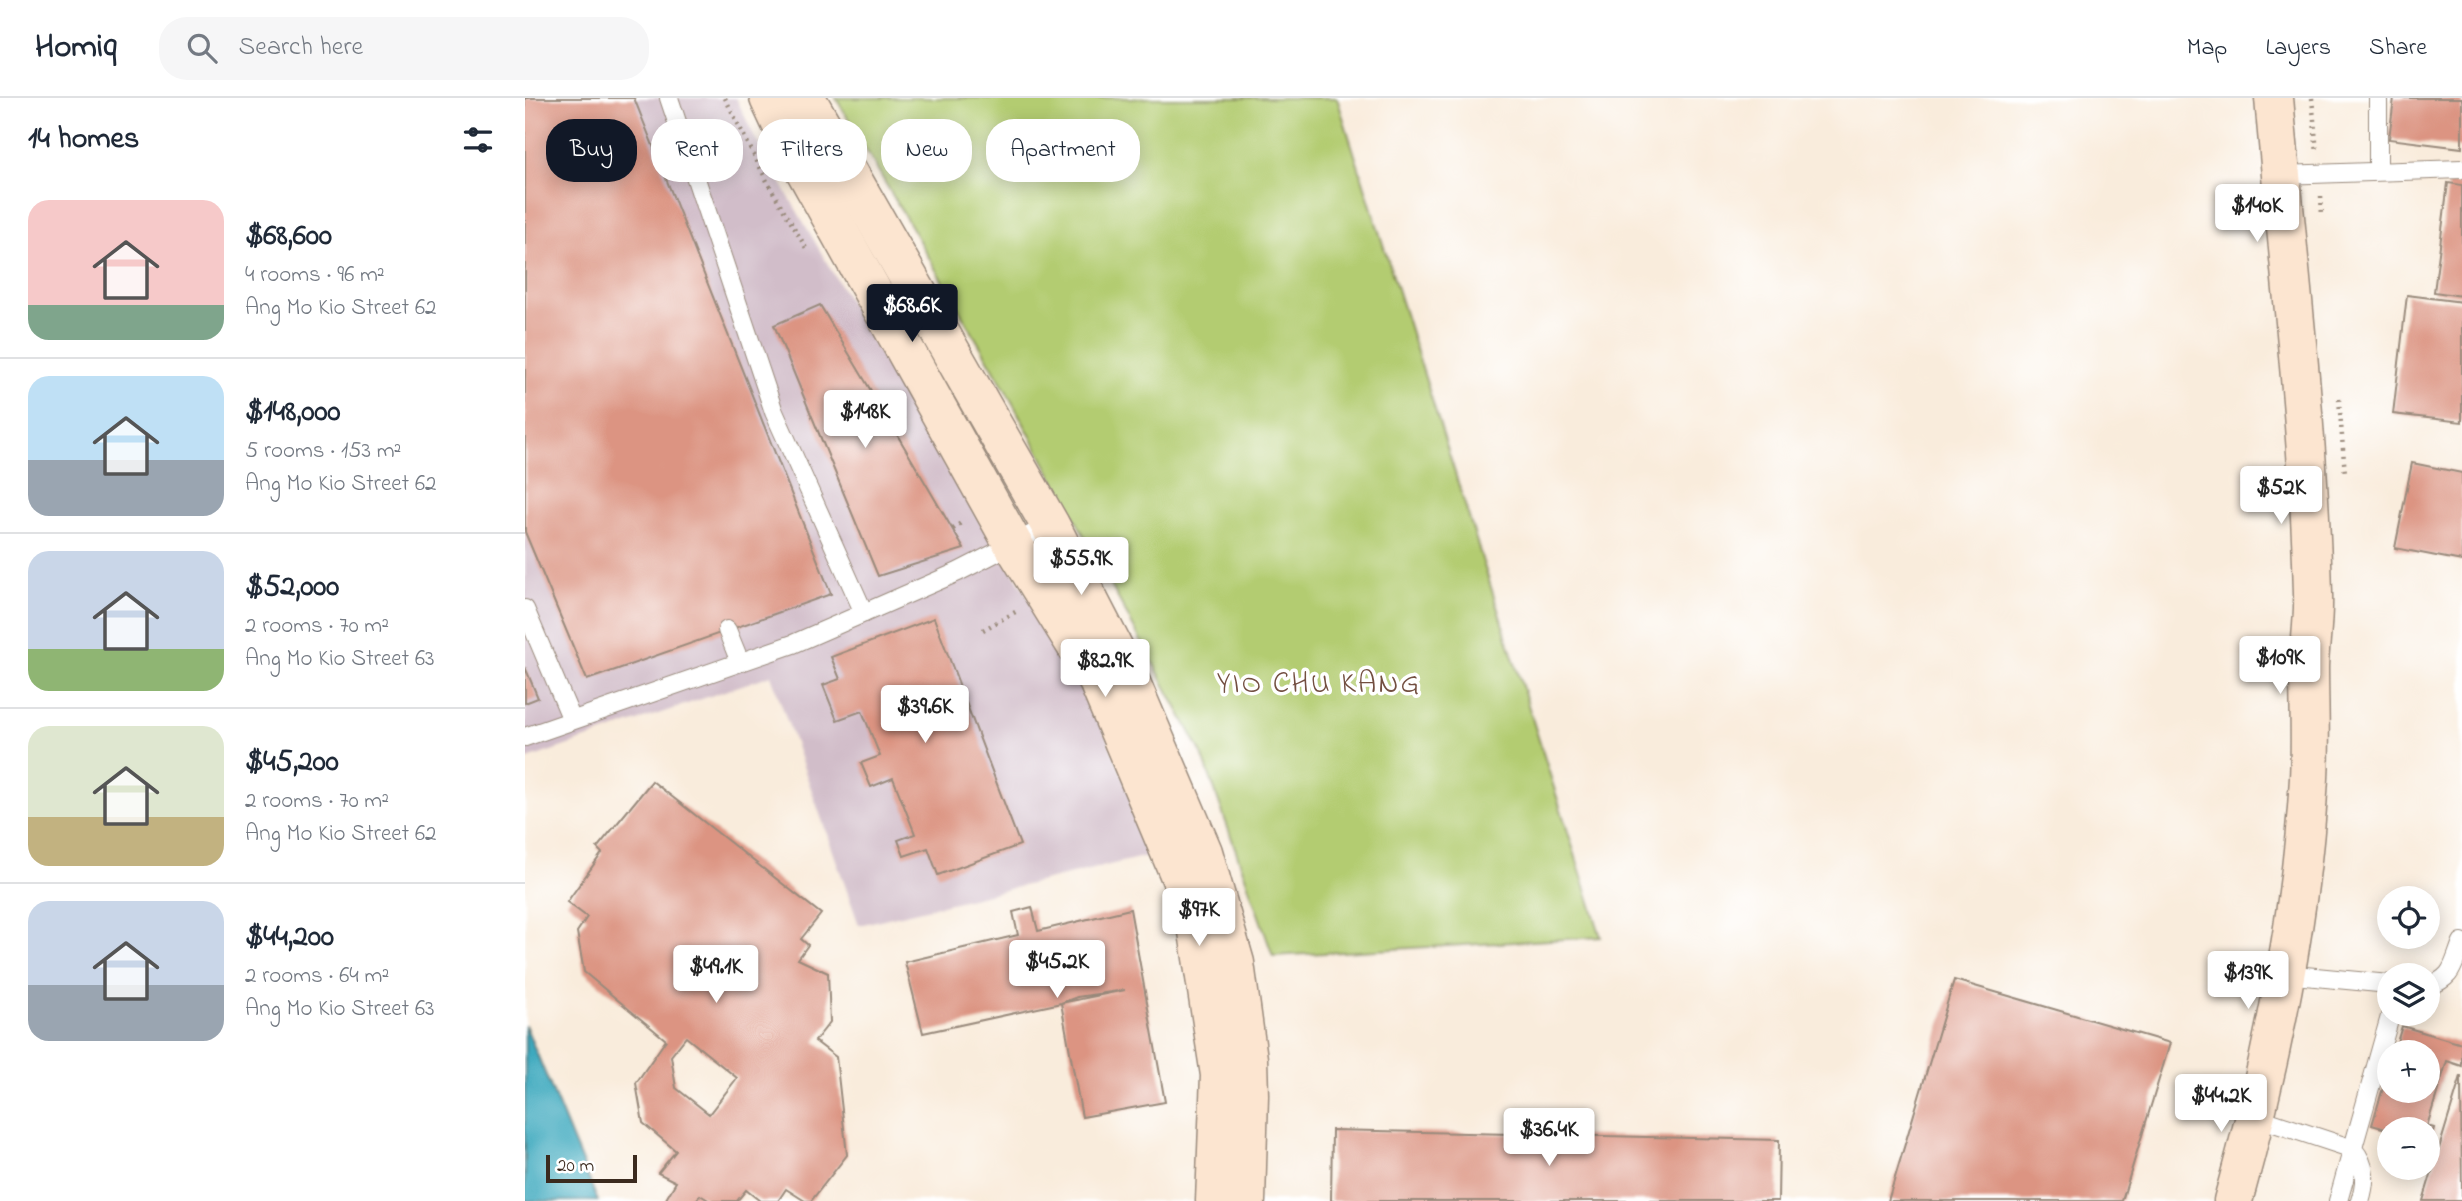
<!DOCTYPE html>
<html lang="en">
<head>
<meta charset="utf-8">
<style>
	:root { --surface:#fff; --page:#f6f6f7; --text:#1f2937; --muted:#747a83; --line:#e0e1e3; --accent:#111827 }
	body { margin:0; font-family:"Indie Flower",sans-serif; background:var(--page); color:var(--text); height:100vh; display:flex; flex-direction:column; font-size:26px; white-space:nowrap }
	* { box-sizing:border-box; margin:0 }
	p { font-size:23px; color:var(--muted) }
	.icon { flex:none; width:38px; height:38px; fill:none; stroke:currentColor; stroke-width:2; stroke-linecap:round; stroke-linejoin:round }
	.map { position:relative; flex:1; overflow:hidden }
	.side { display:flex; flex-direction:column; background:var(--surface); width:525px }
	.side>* { flex:none }
	.top-card { position:absolute; left:21px; top:21px; width:665px; height:63px; display:flex; gap:14px }
	.tools { position:absolute; left:1852px; top:788px; display:grid; gap:14px }
	.tools a { display:grid; place-items:center; width:63px; height:63px; border-radius:50%; background:var(--surface); box-shadow:0 4px 18px #0003; font-size:35px }
	.scale { position:absolute; left:21px; bottom:18px; width:91px; box-sizing:border-box; padding-left:7px; border:4px solid #3b2a1e; border-top:0; font-size:19px; line-height:24px; white-space:nowrap; color:#3b2a1e; -webkit-text-stroke:5px #fff; paint-order:stroke }
	.price { position:absolute; translate:-50% -60px; padding:0 16px; border-radius:7px; background:#fff; color:#222; font-size:23px; line-height:46px; filter:drop-shadow(0 2px 4px #0008) }
	.price::after { content:''; position:absolute; left:50%; top:42px; width:21px; height:16px; margin-left:-10px; background:inherit; clip-path:polygon(0 0,100% 0,50% 100%) }
	.price.selected { background:var(--accent); color:#fff }
	ul { padding:0; list-style:none }
	li { display:flex; align-items:center; gap:21px; height:175px; padding:0 28px }
	li+li { border-top:2px solid var(--line) }
	li span { display:grid; place-items:center; flex:none; width:196px; height:140px; border-radius:21px; color:#555 }
	li>.icon { margin-inline-start:auto }
	span .icon { width:84px; height:84px; fill:#fffc; stroke-width:1 }
	li b { font-size:30px }
	h2 { display:flex; justify-content:space-between; align-items:center; height:84px; padding:0 28px; font-size:30px }
	.tag { padding:0 24px; border-radius:28px; background:var(--surface); box-shadow:0 4px 18px #0003; font-size:24px; line-height:63px }
	.tag.selected { background:var(--accent); color:#fff }
	header { display:flex; align-items:center; gap:42px; box-sizing:border-box; height:98px; padding:0 35px; background:var(--surface); border-bottom:2px solid var(--line) }
	header strong { font-size:33px }
	nav { display:flex; gap:38px; margin-inline-start:auto; font-size:24px }
	.search { width:490px; height:63px; background:var(--page); display:flex; align-items:center; gap:18px; box-sizing:border-box; padding:0 24px; border-radius:28px; color:var(--muted); font-size:26px }
	main { display:flex; flex:1; min-height:0 }
	.map>svg:first-child { display:block }
</style>
</head>
<body>
<header>
<strong>Homiq</strong>
<div class="search"><svg class="icon" aria-label="search" viewBox="0 0 24 24"><circle cx="10" cy="10" r="6"/><path d="M15 15l6 6"/></svg>Search here</div>
<nav><a>Map</a><a>Layers</a><a>Share</a></nav>
</header>
<main>
<section class="side">
<h2>14 homes<svg class="icon" aria-label="filters" viewBox="0 0 24 24"><path d="M4 7h16M4 17h16"/><circle cx="9" cy="7" r="2"/><circle cx="15" cy="17" r="2"/></svg></h2>
<ul>
<li><span style="background:linear-gradient(#f6c9c9 75%,#7fa58c 0)"><svg class="icon" aria-label="home" viewBox="0 0 24 24"><path d="M3 11l9-7 9 7M6 9v11h12V9"/></svg></span><div><b>$68,600</b><p>4 rooms · 96 m²</p><p>Ang Mo Kio Street 62</p></div></li>
<li><span style="background:linear-gradient(#bfe0f5 60%,#9aa5b1 0)"><svg class="icon" aria-label="home" viewBox="0 0 24 24"><path d="M3 11l9-7 9 7M6 9v11h12V9"/></svg></span><div><b>$148,000</b><p>5 rooms · 153 m²</p><p>Ang Mo Kio Street 62</p></div></li>
<li><span style="background:linear-gradient(#c9d6e8 70%,#8fb573 0)"><svg class="icon" aria-label="home" viewBox="0 0 24 24"><path d="M3 11l9-7 9 7M6 9v11h12V9"/></svg></span><div><b>$52,000</b><p>2 rooms · 70 m²</p><p>Ang Mo Kio Street 63</p></div></li>
<li><span style="background:linear-gradient(#dfe7d0 65%,#c2b280 0)"><svg class="icon" aria-label="home" viewBox="0 0 24 24"><path d="M3 11l9-7 9 7M6 9v11h12V9"/></svg></span><div><b>$45,200</b><p>2 rooms · 70 m²</p><p>Ang Mo Kio Street 62</p></div></li>
<li><span style="background:linear-gradient(#c9d6e8 60%,#9aa5b1 0)"><svg class="icon" aria-label="home" viewBox="0 0 24 24"><path d="M3 11l9-7 9 7M6 9v11h12V9"/></svg></span><div><b>$44,200</b><p>2 rooms · 64 m²</p><p>Ang Mo Kio Street 63</p></div></li>
</ul>
</section>
<div class="map">
<svg width="1937" height="1103" viewBox="0 0 1937 1103">
	<rect width="100%" height="100%" fill="#fff"/>
	<filter id="ink" filterUnits="userSpaceOnUse"><feTurbulence type="fractalNoise" baseFrequency=".0143" numOctaves="2"/><feDisplacementMap in="SourceGraphic" scale="14" xChannelSelector="R" yChannelSelector="G"/><feConvolveMatrix kernelMatrix="1 2 1 2 8 2 1 2 1" color-interpolation-filters="sRGB"/></filter>
	<filter id="wash" filterUnits="userSpaceOnUse"><feTurbulence type="fractalNoise" baseFrequency=".00686" numOctaves="4" result="noise"/><feDisplacementMap in="SourceGraphic" scale="28" xChannelSelector="R" yChannelSelector="G"/><feGaussianBlur stdDeviation="1.57" result="paint"/><feColorMatrix in="noise" values="0 0 0 0 0 0 0 0 0 0 0 0 0 0 0 0 0 1.4 0 .05"/><feComposite in="paint" operator="in"/></filter>
	<g filter="url(#wash)">
		<rect width="100%" height="100%" fill="#f9ecdc"/>
		<!-- industrial -->
		<path fill="#d1bdc9" d="M0,0H211L230,40L406,345L562,591L630,756L334,827L246,577L0,662Z"/>
		<!-- green -->
		<path fill="#b3cc71" stroke="#777b48" stroke-width="2" d="M311,0H812L1076,839L748,858L677,656L479,289Z"/>
		<!-- water -->
		<path fill="#3ea9be" stroke="#3c6a6e" stroke-width="2" d="M0,927L73,1103H0Z"/>
		<g id="blocks">
			<!-- building -->
			<g fill="#dc9482" fill-rule="evenodd">
				<path d="M0,0H109L306,496L62,582L0,434Z"/>
				<path d="M1869,0H1937V50L1864,41Z"/>
				<path d="M1923,85L1937,87V198L1909,194Z"/>
				<path d="M1882,197L1937,204V324L1868,316Z"/>
				<path d="M295,207L367,328L439,451L353,478L249,227Z"/>
				<path d="M1887,365L1937,375V463L1870,450Z"/>
				<path d="M409,520L495,747L413,777L403,750L379,758L373,742L390,736L368,680L346,689L336,665L355,658L337,613L312,622L298,587L315,581L306,559Z"/>
				<path d="M0,569L13,600L0,605Z"/>
				<path d="M127,683L296,816L276,841L283,847L273,861L303,875L305,924L290,943L311,959L322,1057L286,1103H280L261,1091L253,1103H235L221,1092L212,1103H185L175,1097L171,1103H145L141,1101L151,1084L133,1075L151,1053L118,1025L111,985L141,942L59,874L52,834L62,819L42,804L77,755L72,750ZM161,939L212,980L184,1016L151,990L146,958Z"/>
				<path d="M507,809L513,833L605,811L640,1004L557,1019L536,905L600,892L552,899L536,905L398,935L380,864L493,837L488,814Z"/>
				<path d="M1429,882L1645,945L1597,1103H1363Z"/>
				<path d="M1877,928L1937,946V968L1922,963L1902,1028L1909,1030L1905,1044H1902V1031L1864,1032L1847,1027L1863,973L1864,992H1902V954H1869Z"/>
				<path d="M1936,978L1937,1103H1898Z"/>
				<path d="M807,1032L1254,1042L1253,1103H806Z"/>
			</g>
		</g>
	</g>
	<g filter="url(#ink)">
		<use href="#blocks" fill-opacity="0" stroke="#9a8b7d" stroke-width="2"/>
		<g fill="none" stroke-linecap="round" stroke-linejoin="round">
			<defs>
				<g id="lane">
					<path d="M144,0L249,314L339,515"/>
					<path d="M1853,0V73"/>
					<path d="M1756,77L1937,71"/>
					<path d="M0,511L47,622"/>
					<path d="M202,532L215,564"/>
					<path d="M0,639L268,546L433,474L525,427"/>
					<path d="M1759,876L1864,886"/>
					<path d="M1902,889C1929,879 1927,869 1937,844"/>
					<path d="M1731,1019L1828,1051C1842,1067 1841,1084 1835,1103"/>
					<path d="M1813,1103L1866,915"/>
				</g>
				<g id="secondary">
					<path d="M244,0L266,47L488,446L573,583L670,814L695,977L690,1103"/>
					<path d="M281,0L525,427L603,578L678,754L710,865L723,961L724,997L721,1103"/>
					<path d="M1708,1103C1746,966 1776,823 1784,680C1786,643 1784,606 1784,568C1785,544 1789,520 1788,496C1784,330 1763,165 1749,0"/>
				</g>
			</defs>
			<!-- lane casing -->
			<use href="#lane" stroke="#9a8b7d" stroke-width="20"/>
			<!-- secondary casing -->
			<use href="#secondary" stroke="#9a8b7d" stroke-width="41"/>
			<!-- path -->
			<g stroke="#9a8b7d" stroke-width="4.5" stroke-dasharray="2 5" stroke-linecap="butt">
				<path d="M200,0L244,87L281,150"/>
				<path d="M1787,0L1792,55"/>
				<path d="M1796,98L1797,118"/>
				<path d="M1814,301L1820,376"/>
				<path d="M367,328L379,319"/>
				<path d="M428,431L437,424"/>
				<path d="M458,532L492,513"/>
			</g>
			<!-- lane -->
			<use href="#lane" stroke="#fff" stroke-width="18"/>
			<!-- secondary -->
			<use href="#secondary" stroke="#fce5d0" stroke-width="38"/>
		</g>
	</g>
	<g text-anchor="middle" stroke-width="7" stroke-linejoin="round" paint-order="stroke">
		<!-- neighbourhood labels -->
		<g font-size="30" letter-spacing="2" fill="#734f41" stroke="#fff">
			<text x="794" y="594">YIO CHU KANG</text>
		</g>
	</g>
</svg>
<div class="tools">
<a><svg class="icon" aria-label="locate" viewBox="0 0 24 24"><circle cx="12" cy="12" r="6"/><path d="M12 2v4M12 18v4M2 12h4M18 12h4"/></svg></a>
<a><svg class="icon" aria-label="layers" viewBox="0 0 24 24"><path d="M12 4l9 5-9 5-9-5zM3 14l9 5 9-5"/></svg></a>
<a>+</a>
<a>−</a>
</div>
<div class="scale">20 m</div>
<b class="price" style="left:1732px;top:146px">$140K</b>
<b class="price selected" style="left:387px;top:246px">$68.6K</b>
<b class="price" style="left:340px;top:352px">$148K</b>
<b class="price" style="left:1756px;top:428px">$52K</b>
<b class="price" style="left:556px;top:499px">$55.9K</b>
<b class="price" style="left:1755px;top:598px">$109K</b>
<b class="price" style="left:580px;top:601px">$82.9K</b>
<b class="price" style="left:400px;top:647px">$39.6K</b>
<b class="price" style="left:674px;top:850px">$97K</b>
<b class="price" style="left:532px;top:902px">$45.2K</b>
<b class="price" style="left:191px;top:907px">$49.1K</b>
<b class="price" style="left:1723px;top:913px">$139K</b>
<b class="price" style="left:1696px;top:1036px">$44.2K</b>
<b class="price" style="left:1024px;top:1070px">$36.4K</b>
<div class="top-card">
<a class="tag selected">Buy</a>
<a class="tag">Rent</a>
<a class="tag">Filters</a>
<a class="tag">New</a>
<a class="tag">Apartment</a>
</div>
</div>
</main>
</body>
</html>
